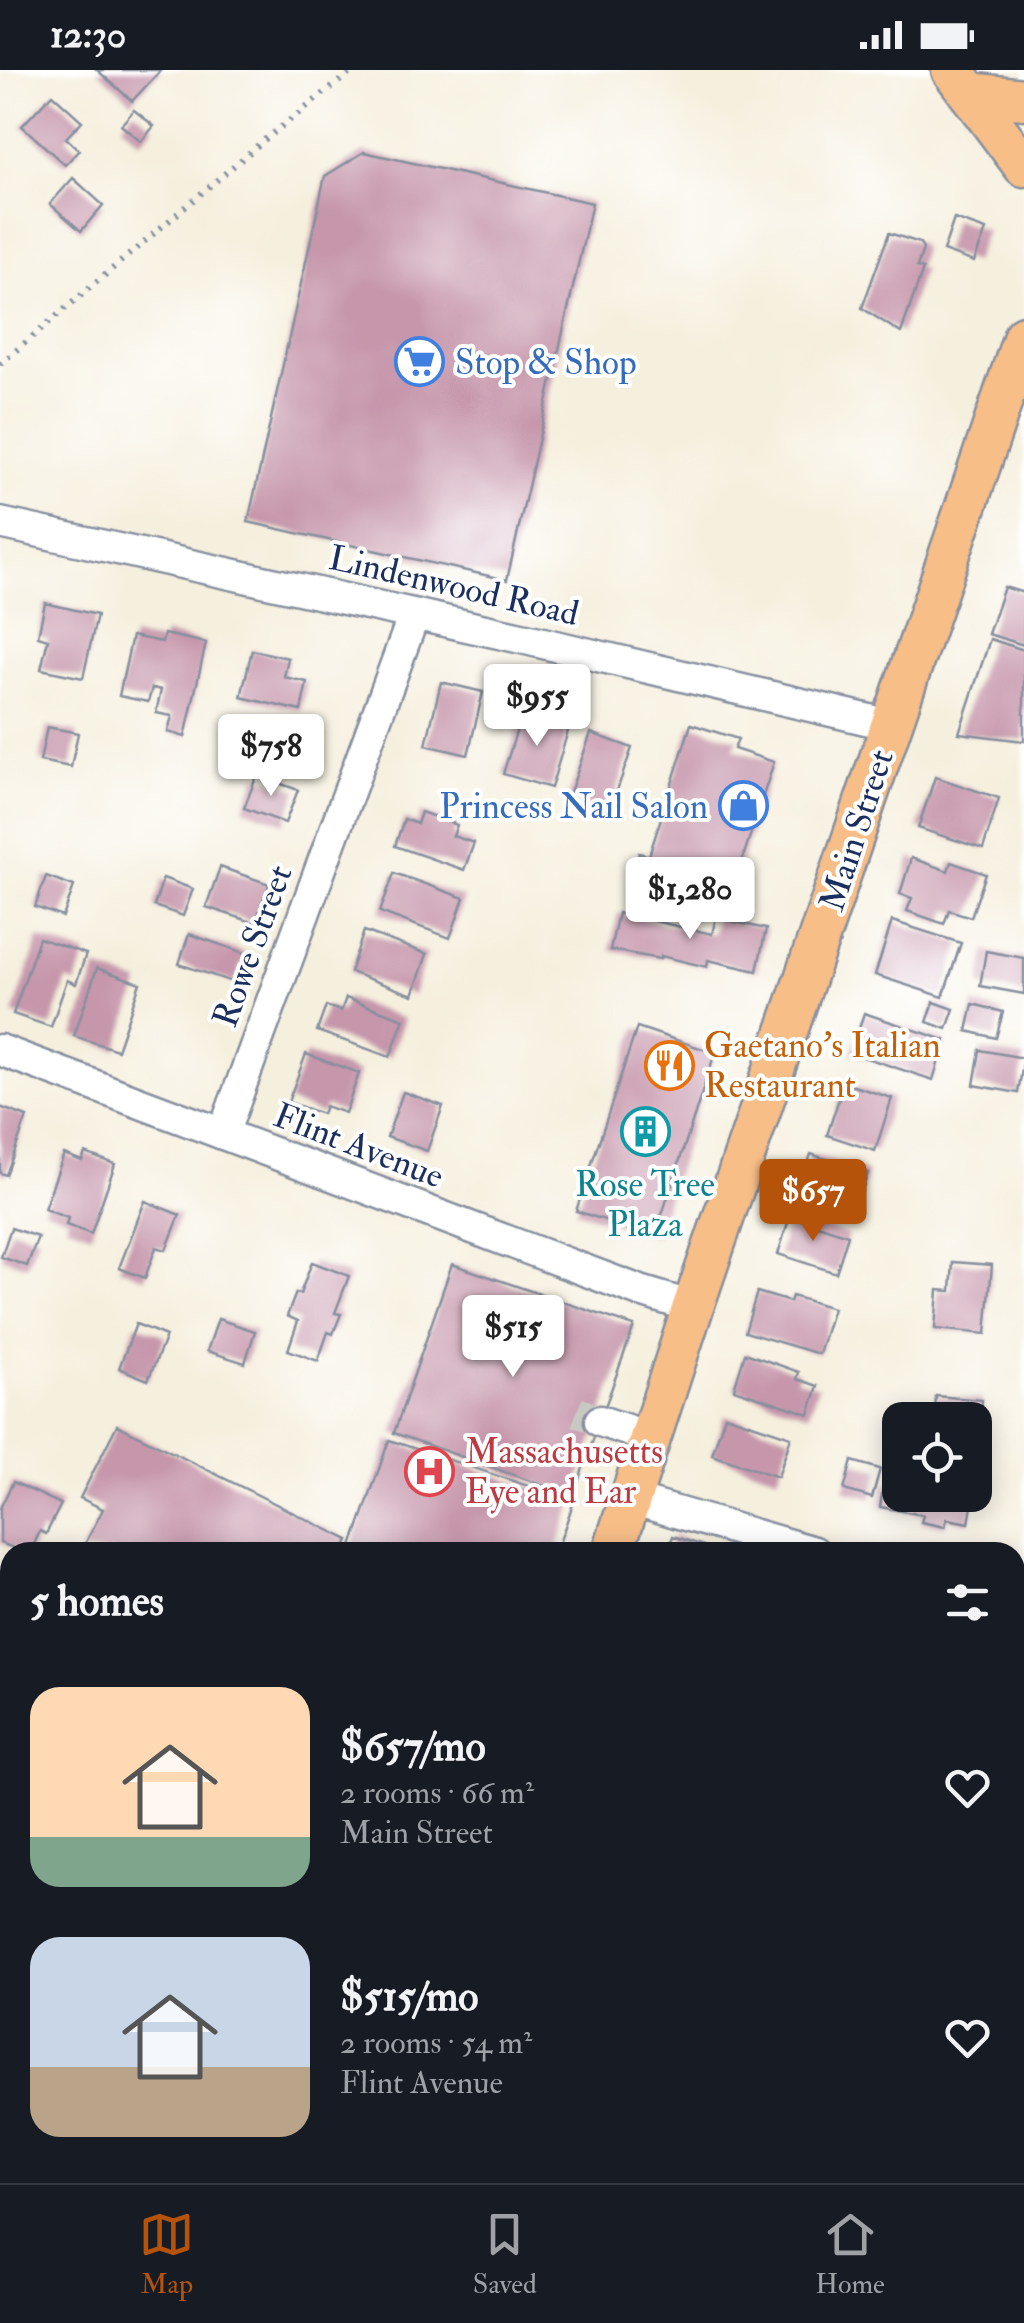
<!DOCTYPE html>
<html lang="en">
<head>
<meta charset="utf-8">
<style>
	:root { --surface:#171b24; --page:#242831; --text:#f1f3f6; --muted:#9ea1a6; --line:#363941; --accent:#b45309 }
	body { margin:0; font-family:"IM FELL Double Pica",serif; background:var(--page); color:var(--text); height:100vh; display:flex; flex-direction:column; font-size:38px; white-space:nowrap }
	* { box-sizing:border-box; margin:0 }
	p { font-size:32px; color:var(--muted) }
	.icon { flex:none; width:55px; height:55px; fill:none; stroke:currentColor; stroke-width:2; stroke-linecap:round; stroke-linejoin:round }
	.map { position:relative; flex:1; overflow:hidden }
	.side { position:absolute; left:0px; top:1472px; width:1025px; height:642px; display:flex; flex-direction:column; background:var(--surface); border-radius:30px 30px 0 0; box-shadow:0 5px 25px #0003 }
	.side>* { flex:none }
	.fabs { position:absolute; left:882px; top:1332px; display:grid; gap:20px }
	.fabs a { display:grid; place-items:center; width:110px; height:110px; border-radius:20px; background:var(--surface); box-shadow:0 5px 25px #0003; font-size:50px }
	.price { position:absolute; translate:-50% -85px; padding:0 22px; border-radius:10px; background:#fff; color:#222; font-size:32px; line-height:65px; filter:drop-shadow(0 2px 5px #0008) }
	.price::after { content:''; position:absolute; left:50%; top:60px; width:30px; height:22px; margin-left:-15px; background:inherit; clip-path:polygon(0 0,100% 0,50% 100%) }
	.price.current { background:var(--accent); color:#fff }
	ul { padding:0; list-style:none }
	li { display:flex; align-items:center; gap:30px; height:250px; padding:0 30px }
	li span { display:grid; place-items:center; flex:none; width:280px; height:200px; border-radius:30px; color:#555 }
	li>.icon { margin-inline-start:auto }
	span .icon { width:120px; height:120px; fill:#fffc; stroke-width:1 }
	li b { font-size:42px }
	h2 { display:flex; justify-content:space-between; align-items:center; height:120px; padding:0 30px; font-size:42px }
	.status { display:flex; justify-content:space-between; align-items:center; height:70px; padding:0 50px; background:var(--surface); direction:ltr }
	.status svg { height:28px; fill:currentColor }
	.tab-bar { display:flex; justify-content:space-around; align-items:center; height:140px; border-top:2px solid var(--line); background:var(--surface); font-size:28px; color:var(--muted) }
	.tab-bar a { display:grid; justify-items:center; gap:5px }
	.tab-bar .current { color:var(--accent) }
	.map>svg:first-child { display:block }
</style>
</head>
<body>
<div class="status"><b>12:30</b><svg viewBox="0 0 49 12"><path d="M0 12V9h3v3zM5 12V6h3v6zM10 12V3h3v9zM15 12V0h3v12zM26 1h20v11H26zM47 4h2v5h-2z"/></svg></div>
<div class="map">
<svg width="1024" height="2113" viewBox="0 0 1024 2113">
	<rect width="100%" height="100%" fill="#fff"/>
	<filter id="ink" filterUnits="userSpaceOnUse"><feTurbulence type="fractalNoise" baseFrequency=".01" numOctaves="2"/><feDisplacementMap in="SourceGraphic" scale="20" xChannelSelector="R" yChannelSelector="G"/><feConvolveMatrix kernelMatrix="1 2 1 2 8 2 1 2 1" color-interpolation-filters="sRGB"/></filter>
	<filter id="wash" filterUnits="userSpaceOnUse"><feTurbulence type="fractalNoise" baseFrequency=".0048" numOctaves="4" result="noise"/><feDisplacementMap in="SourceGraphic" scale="40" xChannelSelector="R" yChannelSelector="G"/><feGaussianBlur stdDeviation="2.25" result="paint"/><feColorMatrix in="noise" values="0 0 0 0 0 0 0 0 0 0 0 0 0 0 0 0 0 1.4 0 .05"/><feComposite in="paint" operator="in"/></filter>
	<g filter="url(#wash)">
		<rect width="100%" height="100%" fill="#f5efdd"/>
		<g id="blocks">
			<!-- building -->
			<g fill="#c696ab">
				<path d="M97,0H161L132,31Z"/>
				<path d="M52,24L82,51L66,68L79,80L65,95L22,56Z"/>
				<path d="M134,40L154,56L141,72L121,55Z"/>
				<path d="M364,82L592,133L507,510L248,452L325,106Z"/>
				<path d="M73,108L103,135L81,161L50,134Z"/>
				<path d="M954,149L986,160L974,192L943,181Z"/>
				<path d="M889,163L920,173L923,179L917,197L923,199L901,263L862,238Z"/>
				<path d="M1004,517L1024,523V575L988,564Z"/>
				<path d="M45,533L97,545L83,608L41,599L48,569L38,566Z"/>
				<path d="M164,564L206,573L185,667L168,662L172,646L156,643L161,620L152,618L148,632L119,626L132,566L162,572Z"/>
				<path d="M990,569L1024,580V671L959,663Z"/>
				<path d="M252,580L288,588L284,607L307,612L301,641L241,627Z"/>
				<path d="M441,612L483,622L468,685L426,675Z"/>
				<path d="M523,640L570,654L551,718L503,704Z"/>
				<path d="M691,654L738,669L734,679L774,692L725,843L630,812L639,783L649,786Z"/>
				<path d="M47,657L78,663L71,697L40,691Z"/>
				<path d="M591,663L632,678L609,743L568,728Z"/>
				<path d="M257,705L298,720L285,753L244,738Z"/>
				<path d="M935,707L999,728L983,779L918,758Z"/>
				<path d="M421,742L457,755L453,766L474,773L464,800L395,776L404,749L417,754Z"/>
				<path d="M911,788L948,801L951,792L986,804L971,847L949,840L944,854L907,841L912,828L900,824Z"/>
				<path d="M220,797L269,814L255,853L206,837Z"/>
				<path d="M394,803L464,828L450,868L380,842Z"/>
				<path d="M46,806L74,816L63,847L35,837Z"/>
				<path d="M163,808L193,819L183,846L154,836Z"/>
				<path d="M618,843L712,864L716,848L766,859L757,901L708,890L707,897L661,886L660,889L610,880Z"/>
				<path d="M892,851L961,873L943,927L875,905Z"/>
				<path d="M364,861L427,884L413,925L350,902Z"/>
				<path d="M189,864L245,883L235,913L179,894Z"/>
				<path d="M39,868L86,884L76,914L67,910L51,957L13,944Z"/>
				<path d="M986,881L1024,888V924L980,916Z"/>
				<path d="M97,898L140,913L117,980L74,966Z"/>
				<path d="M346,928L404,949L390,987L317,961L326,936L341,941Z"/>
				<path d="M934,932L954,939L947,959L927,952Z"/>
				<path d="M973,934L1003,942L996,968L967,961Z"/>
				<path d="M864,943L945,970L933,1010L851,983Z"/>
				<path d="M637,957L715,983L655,1166L576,1141Z"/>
				<path d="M980,980L1024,988L1018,1023L974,1015Z"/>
				<path d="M306,984L359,1003L345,1043L325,1036L322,1044L288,1032Z"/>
				<path d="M844,1013L892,1028L875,1081L827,1065Z"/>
				<path d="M403,1022L443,1036L427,1081L387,1067Z"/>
				<path d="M0,1037L27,1047L6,1105L0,1103Z"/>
				<path d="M85,1083L115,1094L91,1164L66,1155L68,1148L44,1139L64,1084L82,1091Z"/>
				<path d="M811,1084L868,1103L855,1142L798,1123Z"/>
				<path d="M145,1131L180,1145L166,1180L156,1177L145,1208L119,1198Z"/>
				<path d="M790,1146L848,1165L836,1203L778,1184Z"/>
				<path d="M11,1158L38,1167L27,1196L1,1187Z"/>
				<path d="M312,1192L349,1206L335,1243L341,1244L333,1264L328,1262L318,1291L288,1280L298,1251L287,1246L296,1223L300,1224Z"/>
				<path d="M953,1192L992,1195L986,1264L935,1259L938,1220L951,1221Z"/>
				<path d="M452,1194L634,1256L573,1426L394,1363Z"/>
				<path d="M757,1222L790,1232L792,1226L833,1238L819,1284L745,1262Z"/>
				<path d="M218,1249L255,1261L245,1293L207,1281Z"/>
				<path d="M136,1254L166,1266L148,1310L119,1298Z"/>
				<path d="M745,1283L799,1302L797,1309L818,1316L809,1344L734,1319Z"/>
				<path d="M936,1326L982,1330L980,1367L975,1366V1350H907V1341L935,1343Z"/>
				<path d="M725,1345L791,1367L778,1407L712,1385Z"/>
				<path d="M117,1355L312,1452L349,1470L341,1482H81L103,1439L80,1428Z"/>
				<path d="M389,1370L574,1431L556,1482H350Z"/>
				<path d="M852,1391L880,1399L872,1428L844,1420Z"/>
				<path d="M13,1412L61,1434L46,1464L40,1461L31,1481L27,1479L25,1482L0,1473V1438Z"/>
				<path d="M884,1412L900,1415V1425H974L969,1453L947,1449L945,1457L921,1452L923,1445L880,1437Z"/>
				<path d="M673,1466L722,1482H668Z"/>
				<path d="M0,1603L10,1607V1624L0,1645Z"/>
				<path d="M460,2105H525L523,2113H457Z"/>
				<path d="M607,2105H709L708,2113H606Z"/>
				<path d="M722,2105H762L761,2113H721Z"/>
				<rect x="820" y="2105" width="65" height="8"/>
				<path d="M935,2105H985L983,2113H933Z"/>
			</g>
		</g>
	</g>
	<g filter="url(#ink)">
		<use href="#blocks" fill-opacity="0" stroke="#888f9e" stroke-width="2.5"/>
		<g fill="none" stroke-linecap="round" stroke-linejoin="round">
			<!-- minor-tunnel -->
			<path stroke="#c9c9c4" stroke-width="30" stroke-dasharray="30 15" stroke-linecap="butt" d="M577,1342L600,1351"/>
			<defs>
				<g id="minor">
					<path d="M0,453L526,569L891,655"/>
					<path d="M0,980L640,1221L693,1237"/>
					<path d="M223,1064L414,545"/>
					<path d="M600,1351L651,1368"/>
					<path d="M631,1429L814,1482"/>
					<path d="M1015,1528L1024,1530"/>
				</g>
				<g id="major">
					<path d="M952,0L1024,96"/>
					<path d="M969,23L1024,29"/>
					<path d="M613,1482L693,1237L1024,266"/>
					<path d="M0,1535L10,1540"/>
					<path d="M1015,2030H1024"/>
					<path d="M413,2113L416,2105"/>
				</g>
			</defs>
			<!-- minor casing -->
			<use href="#minor" stroke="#888f9e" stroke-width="35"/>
			<!-- major casing -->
			<use href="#major" stroke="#888f9e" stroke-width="45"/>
			<!-- path -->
			<path stroke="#888f9e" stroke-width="6" stroke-dasharray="2.5 8" stroke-linecap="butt" d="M0,294L263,71L354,0"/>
			<!-- minor -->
			<use href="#minor" stroke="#fff" stroke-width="30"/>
			<!-- major -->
			<use href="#major" stroke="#f7be88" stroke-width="40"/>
		</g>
	</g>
	<!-- icons -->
	<defs>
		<symbol id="supermarket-ring" viewBox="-11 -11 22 22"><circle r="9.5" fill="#fff" stroke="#3f7fe0" stroke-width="1.5"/><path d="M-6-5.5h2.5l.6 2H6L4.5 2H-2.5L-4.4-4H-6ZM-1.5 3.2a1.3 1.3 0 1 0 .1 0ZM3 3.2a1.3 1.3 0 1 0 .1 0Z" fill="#3f7fe0"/></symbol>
		<symbol id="shop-ring" viewBox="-11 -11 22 22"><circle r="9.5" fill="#fff" stroke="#3f7fe0" stroke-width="1.5"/><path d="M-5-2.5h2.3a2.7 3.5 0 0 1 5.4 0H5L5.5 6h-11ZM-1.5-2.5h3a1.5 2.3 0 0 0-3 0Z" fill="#3f7fe0"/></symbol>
		<symbol id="restaurant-ring" viewBox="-11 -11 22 22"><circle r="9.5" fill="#fff" stroke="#e8710a" stroke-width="1.5"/><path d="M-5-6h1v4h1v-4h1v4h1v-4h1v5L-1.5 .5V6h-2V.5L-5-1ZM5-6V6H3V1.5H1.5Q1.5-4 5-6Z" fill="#e8710a"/></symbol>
		<symbol id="building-ring" viewBox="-11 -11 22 22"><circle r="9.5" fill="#fff" stroke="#0f9aa8" stroke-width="1.5"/><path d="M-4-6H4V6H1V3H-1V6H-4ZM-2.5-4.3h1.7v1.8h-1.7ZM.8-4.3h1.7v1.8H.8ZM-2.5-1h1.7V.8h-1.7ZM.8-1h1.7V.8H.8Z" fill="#0f9aa8"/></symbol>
		<symbol id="hospital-ring" viewBox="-11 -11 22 22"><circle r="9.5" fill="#fff" stroke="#e0444e" stroke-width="1.5"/><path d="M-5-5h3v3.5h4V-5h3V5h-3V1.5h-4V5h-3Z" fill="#e0444e"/></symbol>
	</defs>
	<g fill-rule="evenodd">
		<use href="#supermarket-ring" x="392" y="264" width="55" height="55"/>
		<use href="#shop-ring" x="716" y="708" width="55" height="55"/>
		<use href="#restaurant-ring" x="642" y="968" width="55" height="55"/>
		<use href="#building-ring" x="618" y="1034" width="55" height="55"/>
		<use href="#hospital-ring" x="402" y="1374" width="55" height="55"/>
	</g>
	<g text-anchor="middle" stroke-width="8" stroke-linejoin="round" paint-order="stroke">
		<!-- shop labels -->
		<g font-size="35" fill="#366cbe" stroke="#fff" text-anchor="start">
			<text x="455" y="304">Stop &amp; Shop</text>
			<text x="708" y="748" text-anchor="end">Princess Nail Salon</text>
		</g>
		<!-- street labels -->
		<g font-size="35" fill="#1b2f5e" stroke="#fff">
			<text transform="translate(454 515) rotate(13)" y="12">Lindenwood Road</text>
			<text transform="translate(856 760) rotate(-72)" y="12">Main Street</text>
			<text transform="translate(252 876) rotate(-70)" y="12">Rowe Street</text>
			<text transform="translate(359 1075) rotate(21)" y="12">Flint Avenue</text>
		</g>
		<!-- food labels -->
		<g font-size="35" fill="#c56008" stroke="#fff" text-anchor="start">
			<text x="704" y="987">Gaetano's Italian<tspan x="704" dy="40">Restaurant</tspan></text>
		</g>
		<!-- culture labels -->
		<g font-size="35" fill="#0d838f" stroke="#fff">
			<text x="645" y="1126">Rose Tree<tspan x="645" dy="40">Plaza</tspan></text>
		</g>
		<!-- health labels -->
		<g font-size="35" fill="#be3a42" stroke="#fff" text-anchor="start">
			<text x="465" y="1393">Massachusetts<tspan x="465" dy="40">Eye and Ear</tspan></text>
		</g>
	</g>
</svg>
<div class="fabs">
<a><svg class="icon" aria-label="locate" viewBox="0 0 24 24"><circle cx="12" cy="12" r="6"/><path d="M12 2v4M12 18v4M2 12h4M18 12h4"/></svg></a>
</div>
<b class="price" style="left:537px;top:679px">$955</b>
<b class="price" style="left:271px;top:729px">$758</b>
<b class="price" style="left:690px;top:872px">$1,280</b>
<b class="price current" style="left:813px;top:1174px">$657</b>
<b class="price" style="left:513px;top:1310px">$515</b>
<section class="side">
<h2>5 homes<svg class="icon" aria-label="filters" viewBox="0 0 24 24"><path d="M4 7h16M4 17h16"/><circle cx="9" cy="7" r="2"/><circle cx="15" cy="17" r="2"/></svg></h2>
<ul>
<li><span style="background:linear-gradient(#ffd9b3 75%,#7fa58c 0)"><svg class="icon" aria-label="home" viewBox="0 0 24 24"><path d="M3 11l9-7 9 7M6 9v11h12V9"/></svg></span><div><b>$657/mo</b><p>2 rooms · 66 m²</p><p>Main Street</p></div><svg class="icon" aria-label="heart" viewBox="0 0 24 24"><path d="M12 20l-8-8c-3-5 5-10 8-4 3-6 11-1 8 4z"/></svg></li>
<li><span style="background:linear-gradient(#c9d6e8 65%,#b9a48a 0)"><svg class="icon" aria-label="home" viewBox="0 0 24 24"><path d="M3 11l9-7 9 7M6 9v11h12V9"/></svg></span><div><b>$515/mo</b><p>2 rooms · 54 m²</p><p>Flint Avenue</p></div><svg class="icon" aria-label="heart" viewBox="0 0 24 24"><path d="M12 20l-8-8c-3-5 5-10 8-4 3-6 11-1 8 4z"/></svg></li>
</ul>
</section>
</div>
<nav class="tab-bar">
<a class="current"><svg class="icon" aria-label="map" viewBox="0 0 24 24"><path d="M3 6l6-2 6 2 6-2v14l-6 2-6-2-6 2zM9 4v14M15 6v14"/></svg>Map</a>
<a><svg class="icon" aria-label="saved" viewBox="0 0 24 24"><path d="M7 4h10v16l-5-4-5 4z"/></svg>Saved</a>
<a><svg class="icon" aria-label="home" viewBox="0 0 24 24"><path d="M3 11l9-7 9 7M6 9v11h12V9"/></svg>Home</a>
</nav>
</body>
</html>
